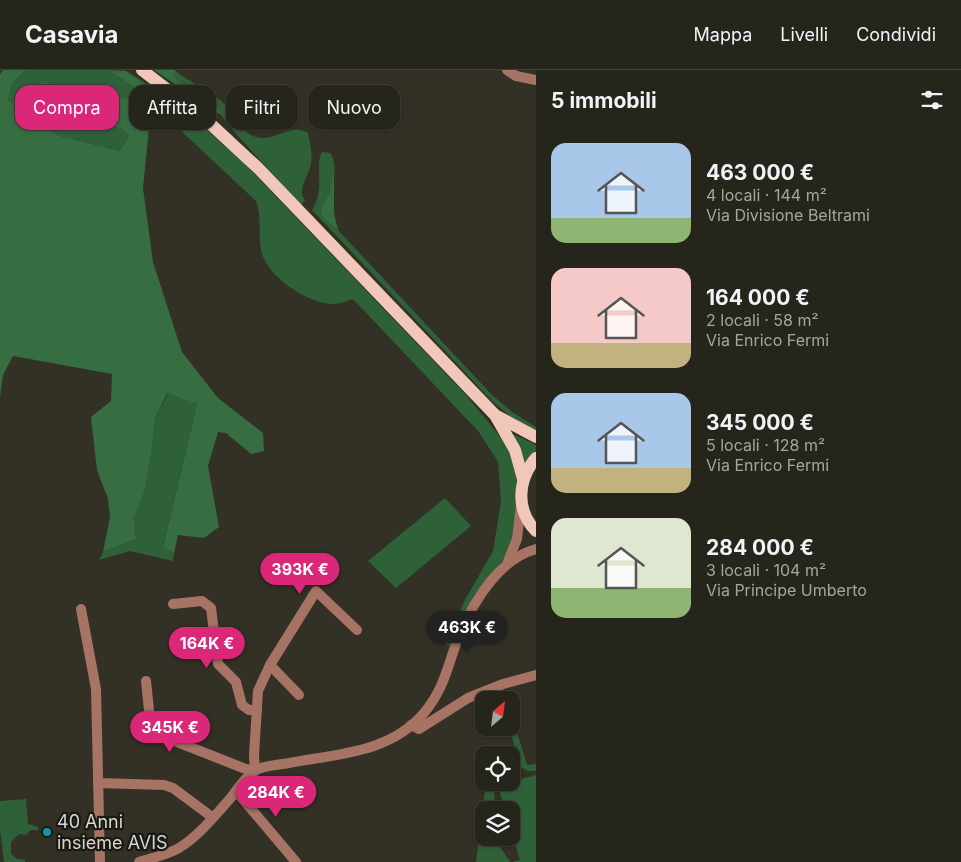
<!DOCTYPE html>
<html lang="it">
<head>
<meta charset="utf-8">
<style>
	:root { --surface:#26251c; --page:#2e2d25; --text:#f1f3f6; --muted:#a4a5a3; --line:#42423b; --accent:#db2777 }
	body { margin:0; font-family:Inter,sans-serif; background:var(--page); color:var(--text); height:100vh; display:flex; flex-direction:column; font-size:19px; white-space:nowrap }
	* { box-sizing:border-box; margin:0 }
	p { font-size:16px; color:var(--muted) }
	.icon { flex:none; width:28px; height:28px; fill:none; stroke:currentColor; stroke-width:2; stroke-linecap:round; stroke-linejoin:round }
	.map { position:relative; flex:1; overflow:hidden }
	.drawer { display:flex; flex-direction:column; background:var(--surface); width:425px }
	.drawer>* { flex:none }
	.guide { position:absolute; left:15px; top:15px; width:445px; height:45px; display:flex; gap:10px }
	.needle { width:32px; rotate:28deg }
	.buttons { position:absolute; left:475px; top:621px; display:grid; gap:10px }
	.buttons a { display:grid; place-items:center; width:45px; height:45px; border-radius:10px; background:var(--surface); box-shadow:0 1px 4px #0004,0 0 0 1px var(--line); font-size:25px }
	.price { position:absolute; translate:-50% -42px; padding:0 11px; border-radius:18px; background:var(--accent); color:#fff; font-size:16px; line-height:32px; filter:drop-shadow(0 1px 2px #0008) }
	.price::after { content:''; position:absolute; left:50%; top:30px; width:15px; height:11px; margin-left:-8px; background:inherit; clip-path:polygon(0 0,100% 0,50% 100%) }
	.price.active { background:#222; color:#fff }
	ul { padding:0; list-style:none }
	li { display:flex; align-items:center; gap:15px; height:125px; padding:0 15px }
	li span { display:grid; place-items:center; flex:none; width:140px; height:100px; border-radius:15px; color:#555 }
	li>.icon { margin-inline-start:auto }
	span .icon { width:60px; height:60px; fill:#fffc; stroke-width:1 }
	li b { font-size:21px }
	h2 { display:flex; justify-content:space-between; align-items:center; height:60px; padding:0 15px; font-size:21px }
	.chip { padding:0 18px; border-radius:15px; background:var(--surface); box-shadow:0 1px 4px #0004,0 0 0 1px var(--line); font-size:18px; line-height:45px }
	.chip.active { background:var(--accent); color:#fff }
	header { display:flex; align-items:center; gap:30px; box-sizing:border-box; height:70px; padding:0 25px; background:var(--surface); border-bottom:1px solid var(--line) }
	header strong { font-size:24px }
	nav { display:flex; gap:28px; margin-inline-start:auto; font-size:18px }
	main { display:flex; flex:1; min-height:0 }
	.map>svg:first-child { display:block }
</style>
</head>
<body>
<header>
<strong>Casavia</strong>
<nav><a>Mappa</a><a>Livelli</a><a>Condividi</a></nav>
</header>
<main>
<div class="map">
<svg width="536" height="792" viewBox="0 0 536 792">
	<rect width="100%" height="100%" fill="#333126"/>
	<!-- green -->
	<g fill="#2f6139">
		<path d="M26,0H107L133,16L131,29L79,21L30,37L122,59L129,66L120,81L60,66L41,55L29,42L8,30L12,14Z"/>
		<path d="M126,1L172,29L243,92L466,325L507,375L516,399L518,442L509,483L474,525L456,557L450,576L445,575L465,530L493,481L501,432L498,392L479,362L353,229C346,231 338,235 331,234C306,232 270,208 262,184C257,167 263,148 256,131L178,58L170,31Z"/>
		<path d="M177,2C193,14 214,23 228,37C237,47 241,63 256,67C274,73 290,52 308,63C310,73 313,84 311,94C309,106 296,120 305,130L301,135L238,66L221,45L217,35L177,11L174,4Z"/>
		<path d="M322,82L330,83C342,101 328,125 320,141L324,149L338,160L490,323L512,342L536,357V362L519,354L492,331L312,140C326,118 314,94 322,82Z"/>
		<path d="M168,323L197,334L163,476L174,483L173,491L130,481L99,490L103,482L136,469L134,449L145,420L152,379L155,349Z"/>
		<path d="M513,364L536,375V384L526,396Z"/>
		<path d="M445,428L471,456L396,518L368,491Z"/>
		<path d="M511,643L527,695L536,694V701H528L521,697L509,658H511Z"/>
		<path d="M536,705V792H512L520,790L511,760V740H505L498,716Z"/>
		<path d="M486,713H493L496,740H484V768H499L500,777L510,792H476Z"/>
		<path d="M26,729L28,754L38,757V760H31L26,765L19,764L11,772V784L17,789L25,790V792H4L0,760V731Z"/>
	</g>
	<!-- forest -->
	<g fill="#366d41">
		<path d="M3,0H26L12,14L8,30L29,42L41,55L60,66L120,81L129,66L122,59L30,37L21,31L27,18L44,12L79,21L131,29L133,16L107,0L126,1L170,31L178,58H149L143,118L153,192L182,282L218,328L263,363L264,381L251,384L226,363L218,362L208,396L219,457L204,468L178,465L174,483L163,477L197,334L167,323L155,349L152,379L145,420L134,449L136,469L103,482L110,447L108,429L97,400L91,347L111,331L112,304L13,286L3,305L0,327V4Z"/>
		<path d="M154,0H174L177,2L174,4L177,11L217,35L221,45Z"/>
		<path d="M334,104V143L338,160L324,149L320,141L330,121Z"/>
	</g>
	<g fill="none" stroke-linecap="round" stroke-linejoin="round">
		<!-- minor -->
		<g stroke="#a67364" stroke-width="10">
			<path d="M507,0L516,6L536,10"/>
			<path d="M507,494L517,469L521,435"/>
			<path d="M173,534L202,531L211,538L218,594L236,612L242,635L249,640H257"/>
			<path d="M81,539L96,619L100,792"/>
			<path d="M270,595L299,625"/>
			<path d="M146,611L150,650L162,666L243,698L255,701"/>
			<path d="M411,655L419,659L468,628L503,614L536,605"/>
			<path d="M255,701L254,685L258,621L270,595L316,521L357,560"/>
			<path d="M98,713L164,715L173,718L212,747"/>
			<path d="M236,721L296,792"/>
			<path d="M139,792C152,788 167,785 179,778C197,767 214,747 228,731C236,722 245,706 256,700C265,695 279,695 289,693C337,684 390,683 424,643C447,615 448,591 461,561C475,529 501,488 536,479"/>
		</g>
		<!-- major -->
		<g stroke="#f1c7ba" stroke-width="12">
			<path d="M142,0L203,47L258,98L495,345L515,380L523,409"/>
			<path d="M495,345L536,367"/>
			<path d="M536,388C518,409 515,440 536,461"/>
		</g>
	</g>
	<!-- markers -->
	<circle fill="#0f9aa8" stroke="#1a1914" stroke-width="2" cx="47" cy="762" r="5"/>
	<g text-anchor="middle" stroke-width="4.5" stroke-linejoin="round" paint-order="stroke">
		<!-- poi labels -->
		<g font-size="18" fill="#d8d6d0" stroke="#1a1914" text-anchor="start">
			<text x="57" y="758">40 Anni<tspan x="57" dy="21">insieme AVIS</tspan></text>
		</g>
	</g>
</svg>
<div class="buttons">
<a><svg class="needle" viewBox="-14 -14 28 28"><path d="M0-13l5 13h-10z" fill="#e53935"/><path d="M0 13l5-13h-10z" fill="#a4a5a3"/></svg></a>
<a><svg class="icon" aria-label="locate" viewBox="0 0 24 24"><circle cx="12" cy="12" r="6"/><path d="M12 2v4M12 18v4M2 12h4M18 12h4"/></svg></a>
<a><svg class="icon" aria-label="layers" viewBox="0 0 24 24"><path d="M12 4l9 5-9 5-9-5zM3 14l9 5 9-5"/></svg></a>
</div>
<b class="price" style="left:300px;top:525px">393K €</b>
<b class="price active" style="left:467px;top:583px">463K €</b>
<b class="price" style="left:207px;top:599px">164K €</b>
<b class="price" style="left:170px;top:683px">345K €</b>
<b class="price" style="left:276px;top:748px">284K €</b>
<div class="guide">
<a class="chip active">Compra</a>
<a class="chip">Affitta</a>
<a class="chip">Filtri</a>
<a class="chip">Nuovo</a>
</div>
</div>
<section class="drawer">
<h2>5 immobili<svg class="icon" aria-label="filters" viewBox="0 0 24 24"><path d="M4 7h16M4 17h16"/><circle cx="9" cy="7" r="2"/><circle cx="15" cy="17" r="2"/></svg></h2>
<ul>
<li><span style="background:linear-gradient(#a9c7e8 75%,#8fb573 0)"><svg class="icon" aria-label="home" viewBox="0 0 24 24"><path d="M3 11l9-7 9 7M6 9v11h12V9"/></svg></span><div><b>463 000 €</b><p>4 locali · 144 m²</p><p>Via Divisione Beltrami</p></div></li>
<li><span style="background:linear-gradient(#f6c9c9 75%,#c2b280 0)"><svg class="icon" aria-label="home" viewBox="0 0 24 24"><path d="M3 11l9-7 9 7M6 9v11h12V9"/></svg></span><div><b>164 000 €</b><p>2 locali · 58 m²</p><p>Via Enrico Fermi</p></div></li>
<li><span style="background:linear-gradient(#a9c7e8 75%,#c2b280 0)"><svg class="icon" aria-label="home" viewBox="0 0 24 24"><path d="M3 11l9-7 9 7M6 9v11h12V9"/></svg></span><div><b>345 000 €</b><p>5 locali · 128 m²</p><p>Via Enrico Fermi</p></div></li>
<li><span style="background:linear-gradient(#dfe7d0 70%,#8fb573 0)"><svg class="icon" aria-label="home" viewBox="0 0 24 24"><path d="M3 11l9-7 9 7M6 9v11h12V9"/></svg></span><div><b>284 000 €</b><p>3 locali · 104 m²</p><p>Via Principe Umberto</p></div></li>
</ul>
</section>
</main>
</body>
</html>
